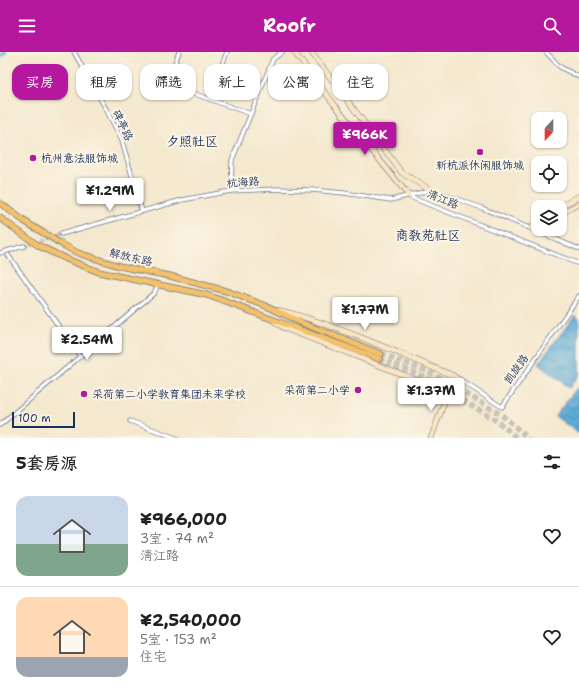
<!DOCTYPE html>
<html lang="zh">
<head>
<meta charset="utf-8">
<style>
	:root { --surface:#fff; --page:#f6f6f6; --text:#202124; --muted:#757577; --line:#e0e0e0; --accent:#b5179e }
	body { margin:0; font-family:"Shantell Sans","LXGW WenKai TC",sans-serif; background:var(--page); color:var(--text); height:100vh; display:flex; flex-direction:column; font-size:15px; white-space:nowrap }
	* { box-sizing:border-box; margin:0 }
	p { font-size:13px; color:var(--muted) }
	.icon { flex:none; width:22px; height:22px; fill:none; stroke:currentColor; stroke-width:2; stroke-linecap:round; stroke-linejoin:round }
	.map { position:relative; height:386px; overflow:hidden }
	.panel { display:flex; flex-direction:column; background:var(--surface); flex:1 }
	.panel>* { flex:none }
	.guide { position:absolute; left:12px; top:12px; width:555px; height:36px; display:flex; gap:8px }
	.needle { width:26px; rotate:201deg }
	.tools { position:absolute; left:531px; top:60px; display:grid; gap:8px }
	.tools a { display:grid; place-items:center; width:36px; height:36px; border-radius:8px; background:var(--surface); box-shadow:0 1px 3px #0004; font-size:20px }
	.scale { position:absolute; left:12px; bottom:10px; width:63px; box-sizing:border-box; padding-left:4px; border:2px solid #1b2f5e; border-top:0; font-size:11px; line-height:14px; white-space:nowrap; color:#1b2f5e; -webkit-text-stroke:3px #fcf5e5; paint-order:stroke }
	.price { position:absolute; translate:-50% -34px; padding:0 9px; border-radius:4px; background:#fff; color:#222; font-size:13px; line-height:26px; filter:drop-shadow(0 1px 2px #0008) }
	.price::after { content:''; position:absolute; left:50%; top:24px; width:12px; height:9px; margin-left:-6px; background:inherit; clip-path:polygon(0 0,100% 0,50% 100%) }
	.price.on { background:var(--accent); color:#fff }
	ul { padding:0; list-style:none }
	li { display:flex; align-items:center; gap:12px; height:100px; padding:0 16px }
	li+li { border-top:1px solid var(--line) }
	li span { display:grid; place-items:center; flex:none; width:112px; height:80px; border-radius:12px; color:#555 }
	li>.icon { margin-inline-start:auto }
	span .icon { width:48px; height:48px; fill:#fffc; stroke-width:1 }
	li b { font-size:17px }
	h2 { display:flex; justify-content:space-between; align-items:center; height:48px; padding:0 16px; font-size:17px }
	.chip { padding:0 14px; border-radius:12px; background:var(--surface); box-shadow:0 1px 3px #0004; font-size:14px; line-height:36px }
	.chip.on { background:var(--accent); color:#fff }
	header { display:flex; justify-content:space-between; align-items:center; height:52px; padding:0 16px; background:var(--accent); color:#fff; font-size:18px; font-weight:700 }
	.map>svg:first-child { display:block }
</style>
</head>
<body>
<header><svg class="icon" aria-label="menu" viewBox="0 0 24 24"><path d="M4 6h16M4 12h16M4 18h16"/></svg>Roofr<svg class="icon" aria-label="search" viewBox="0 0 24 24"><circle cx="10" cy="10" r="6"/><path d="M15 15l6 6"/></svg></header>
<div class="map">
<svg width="579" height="386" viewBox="0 0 579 386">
	<defs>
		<pattern id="water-waves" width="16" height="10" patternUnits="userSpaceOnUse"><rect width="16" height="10" fill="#5daad6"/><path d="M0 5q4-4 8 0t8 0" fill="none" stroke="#4c8bb1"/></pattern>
	</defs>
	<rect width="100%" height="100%" fill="#fcf5e5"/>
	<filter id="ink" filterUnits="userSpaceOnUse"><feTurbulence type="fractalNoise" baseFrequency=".025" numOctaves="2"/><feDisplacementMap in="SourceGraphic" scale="8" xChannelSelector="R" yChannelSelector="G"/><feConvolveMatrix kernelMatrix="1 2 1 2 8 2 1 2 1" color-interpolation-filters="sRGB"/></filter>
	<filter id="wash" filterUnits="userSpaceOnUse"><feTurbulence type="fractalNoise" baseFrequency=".012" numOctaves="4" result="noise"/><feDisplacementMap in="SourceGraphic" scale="16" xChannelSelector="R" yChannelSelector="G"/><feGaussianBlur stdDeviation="0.9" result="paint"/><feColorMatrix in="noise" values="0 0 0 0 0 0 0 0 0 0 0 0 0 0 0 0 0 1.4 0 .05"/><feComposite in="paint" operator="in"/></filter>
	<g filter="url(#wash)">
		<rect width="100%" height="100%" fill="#f4e8ce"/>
		<!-- water -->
		<g fill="url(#water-waves)" stroke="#3c6c9a">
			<path d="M575,263L579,266V322L569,336L538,312Z"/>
			<path d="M577,336L579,338V382L555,364Z"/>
		</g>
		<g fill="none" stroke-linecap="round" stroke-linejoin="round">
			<!-- canal -->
			<path stroke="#5daad6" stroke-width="4.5" d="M0,5L5,0"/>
		</g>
	</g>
	<g filter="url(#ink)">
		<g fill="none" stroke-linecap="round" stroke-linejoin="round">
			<!-- street-tunnel -->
			<path stroke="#c9c3b8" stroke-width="3.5" stroke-dasharray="3.5 2" stroke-linecap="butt" d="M24,194L61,182"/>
			<!-- primary-tunnel -->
			<g stroke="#c9c3b8" stroke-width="5.5" stroke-dasharray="5.5 3" stroke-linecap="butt">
				<path d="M381,302L428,319L502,363L528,386"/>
				<path d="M379,307L423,324L497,369L517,386"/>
			</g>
			<defs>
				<g id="street">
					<path d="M74,0L106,57L122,89L142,159"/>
					<path d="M179,0L167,32L251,62"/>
					<path d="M546,0L560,15L579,25"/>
					<path d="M209,47L227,0"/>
					<path d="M231,139L232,108L273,7L282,0"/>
					<path d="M410,145L579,212"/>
					<path d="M61,182L182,148L231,139L277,137L312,138L344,141L391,148L431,138L482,156L579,197"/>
					<path d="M0,201L24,194"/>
					<path d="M8,203L80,304"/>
					<path d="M454,324L502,355L579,244"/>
					<path d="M130,369L176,386"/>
					<path d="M0,373L154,241L158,233"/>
				</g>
				<g id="secondary">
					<path d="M294,0L334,52L409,144"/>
					<path d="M311,0L402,121L431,138"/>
					<path d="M560,155L579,144"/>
					<path d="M560,164L569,157L579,152"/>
					<path d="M530,176L538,171"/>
					<path d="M553,177L554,186"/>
					<path d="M278,258C338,273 397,301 454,324L431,386"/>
					<path d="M275,270L284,276L447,340"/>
				</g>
				<g id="primary">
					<path d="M0,151L24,169L63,193L78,201L119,214L170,224L226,239L269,255L302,271L381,302"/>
					<path d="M0,166L39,194L64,206L99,220L207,243L379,307"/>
				</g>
			</defs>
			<!-- street casing -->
			<use href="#street" stroke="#677085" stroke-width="5"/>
			<!-- secondary casing -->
			<use href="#secondary" stroke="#677085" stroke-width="6"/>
			<!-- primary casing -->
			<use href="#primary" stroke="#677085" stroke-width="7"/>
			<!-- street -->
			<use href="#street" stroke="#fff" stroke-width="3.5"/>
			<!-- secondary -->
			<use href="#secondary" stroke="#fbe6c3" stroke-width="5"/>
			<!-- primary -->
			<use href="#primary" stroke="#f4c16a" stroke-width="5.5"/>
		</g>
	</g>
	<!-- markers -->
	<g fill="#b5179e" stroke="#fcf5e5" stroke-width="1.5">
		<circle cx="480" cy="100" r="4"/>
		<circle cx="33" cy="106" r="4"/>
		<circle cx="358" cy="338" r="4"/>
		<circle cx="84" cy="342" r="4"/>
	</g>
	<g text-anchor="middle" stroke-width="4" stroke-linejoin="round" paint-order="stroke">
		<!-- street labels -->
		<g font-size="11" fill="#1b2f5e" stroke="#fcf5e5">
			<text transform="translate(123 73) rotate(65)" y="4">碑亭路</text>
			<text transform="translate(243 130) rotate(-4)" y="4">杭海路</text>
			<text transform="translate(443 147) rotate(22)" y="4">清江路</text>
			<text transform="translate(131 205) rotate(13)" y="4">解放东路</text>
			<text transform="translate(516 317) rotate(-55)" y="4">凯旋路</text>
		</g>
		<!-- poi labels -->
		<g font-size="11" fill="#1b2f5e" stroke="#fcf5e5" text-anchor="start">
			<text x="41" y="110">杭州意法服饰城</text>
			<text x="480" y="117" text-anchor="middle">新杭派休闲服饰城</text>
			<text x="350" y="342" text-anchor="end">采荷第二小学</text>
			<text x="92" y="346">采荷第二小学教育集团未来学校</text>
		</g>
		<!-- quarter labels -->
		<g font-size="13" fill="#1b2f5e" stroke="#fcf5e5">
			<text x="192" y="94">夕照社区</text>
			<text x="428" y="188">商教苑社区</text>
		</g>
	</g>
</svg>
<div class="tools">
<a><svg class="needle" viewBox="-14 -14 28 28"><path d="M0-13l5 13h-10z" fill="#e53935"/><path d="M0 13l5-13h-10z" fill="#757577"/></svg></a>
<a><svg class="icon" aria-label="locate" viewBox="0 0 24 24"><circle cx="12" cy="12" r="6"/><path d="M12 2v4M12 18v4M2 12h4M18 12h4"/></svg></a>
<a><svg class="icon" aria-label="layers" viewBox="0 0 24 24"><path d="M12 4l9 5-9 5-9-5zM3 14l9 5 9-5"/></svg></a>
</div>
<div class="scale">100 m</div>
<b class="price on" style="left:365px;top:104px">¥966K</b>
<b class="price" style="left:110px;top:160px">¥1.29M</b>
<b class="price" style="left:365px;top:279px">¥1.77M</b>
<b class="price" style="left:87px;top:309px">¥2.54M</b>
<b class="price" style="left:431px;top:360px">¥1.37M</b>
<div class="guide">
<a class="chip on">买房</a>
<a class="chip">租房</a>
<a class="chip">筛选</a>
<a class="chip">新上</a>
<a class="chip">公寓</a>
<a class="chip">住宅</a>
</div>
</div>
<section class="panel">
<h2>5套房源<svg class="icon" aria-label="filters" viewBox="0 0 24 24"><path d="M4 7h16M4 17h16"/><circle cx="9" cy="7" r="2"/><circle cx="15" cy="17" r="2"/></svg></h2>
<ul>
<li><span style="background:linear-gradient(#c9d6e8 60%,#7fa58c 0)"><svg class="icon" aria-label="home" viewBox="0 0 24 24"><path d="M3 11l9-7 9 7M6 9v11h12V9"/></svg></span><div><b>¥966,000</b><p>3室 · 74 m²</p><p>清江路</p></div><svg class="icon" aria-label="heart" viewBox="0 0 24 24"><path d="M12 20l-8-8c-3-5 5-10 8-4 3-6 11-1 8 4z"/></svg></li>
<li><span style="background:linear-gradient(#ffd9b3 75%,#9aa5b1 0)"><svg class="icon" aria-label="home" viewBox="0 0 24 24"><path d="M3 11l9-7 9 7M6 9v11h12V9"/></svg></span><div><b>¥2,540,000</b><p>5室 · 153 m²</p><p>住宅</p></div><svg class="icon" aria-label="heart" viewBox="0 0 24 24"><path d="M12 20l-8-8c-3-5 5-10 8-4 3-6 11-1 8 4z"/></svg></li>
</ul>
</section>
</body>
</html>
